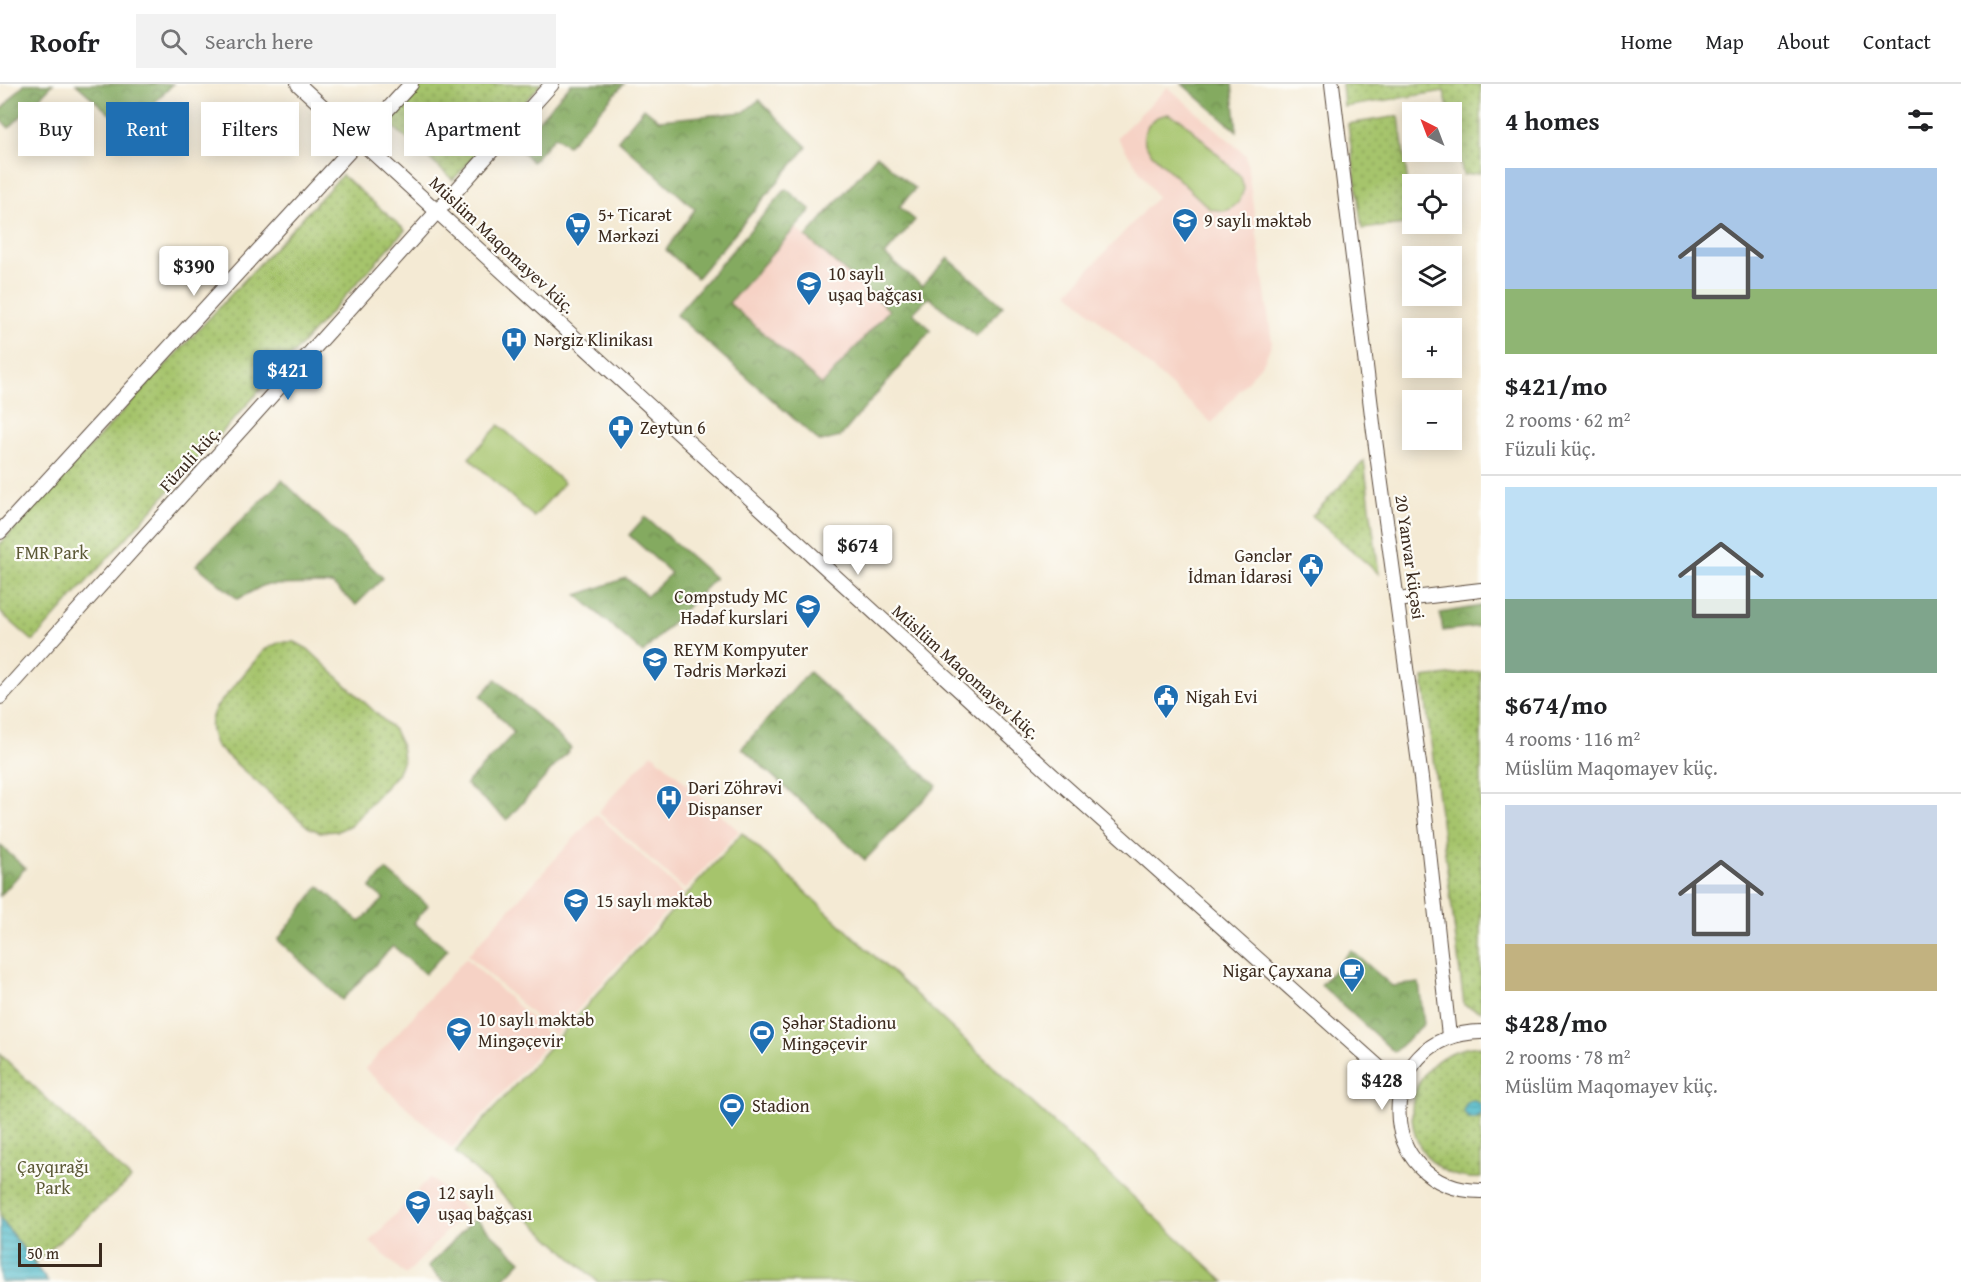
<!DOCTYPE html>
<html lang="en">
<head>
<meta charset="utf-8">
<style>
	:root { --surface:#fff; --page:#f2f2f2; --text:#202124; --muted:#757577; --line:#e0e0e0; --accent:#1f6fb2 }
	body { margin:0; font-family:"Gentium Book Plus",serif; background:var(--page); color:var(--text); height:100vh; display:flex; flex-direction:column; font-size:22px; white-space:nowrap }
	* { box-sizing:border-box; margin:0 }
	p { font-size:20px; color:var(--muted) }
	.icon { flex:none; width:33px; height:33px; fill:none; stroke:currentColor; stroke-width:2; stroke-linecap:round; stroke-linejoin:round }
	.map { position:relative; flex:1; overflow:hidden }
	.panel { display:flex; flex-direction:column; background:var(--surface); width:480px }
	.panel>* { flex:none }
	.hud { position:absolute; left:18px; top:18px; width:570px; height:54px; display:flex; gap:12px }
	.needle { width:39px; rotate:318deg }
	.buttons { position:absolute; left:1402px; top:18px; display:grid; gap:12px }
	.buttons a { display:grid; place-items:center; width:60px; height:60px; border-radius:0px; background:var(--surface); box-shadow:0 3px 15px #0003; font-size:30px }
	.scale { position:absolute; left:18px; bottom:15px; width:84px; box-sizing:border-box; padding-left:6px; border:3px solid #3b2a1e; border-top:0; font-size:16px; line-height:21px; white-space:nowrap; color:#3b2a1e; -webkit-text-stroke:4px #fdfcf7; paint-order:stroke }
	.price { position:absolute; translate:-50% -51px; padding:0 14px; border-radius:6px; background:#fff; color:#222; font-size:20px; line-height:39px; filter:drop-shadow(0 2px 3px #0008) }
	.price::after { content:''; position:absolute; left:50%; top:36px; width:18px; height:14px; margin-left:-9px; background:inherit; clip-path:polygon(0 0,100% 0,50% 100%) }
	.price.active { background:var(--accent); color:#fff }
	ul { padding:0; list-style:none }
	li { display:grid; align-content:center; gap:12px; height:318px; padding:0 24px }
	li+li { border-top:2px solid var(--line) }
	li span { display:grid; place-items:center; height:186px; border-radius:0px; color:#555 }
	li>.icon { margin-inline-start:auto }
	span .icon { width:108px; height:108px; fill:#fffc; stroke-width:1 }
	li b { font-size:26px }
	h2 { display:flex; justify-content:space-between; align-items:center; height:72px; padding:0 24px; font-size:26px }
	.pill { padding:0 21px; border-radius:0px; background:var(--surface); box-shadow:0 3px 15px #0003; font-size:21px; line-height:54px }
	.pill.active { background:var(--accent); color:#fff }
	header { display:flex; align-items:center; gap:36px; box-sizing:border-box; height:84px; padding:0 30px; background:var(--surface); border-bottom:2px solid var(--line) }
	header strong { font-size:28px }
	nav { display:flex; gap:33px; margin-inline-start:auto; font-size:21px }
	.search { width:420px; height:54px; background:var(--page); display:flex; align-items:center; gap:15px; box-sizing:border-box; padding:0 21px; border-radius:0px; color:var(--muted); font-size:22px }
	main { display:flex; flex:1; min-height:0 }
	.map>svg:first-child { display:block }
</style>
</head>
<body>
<header>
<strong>Roofr</strong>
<div class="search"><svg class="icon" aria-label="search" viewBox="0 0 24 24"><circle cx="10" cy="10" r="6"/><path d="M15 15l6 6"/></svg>Search here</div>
<nav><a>Home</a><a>Map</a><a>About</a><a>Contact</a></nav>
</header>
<main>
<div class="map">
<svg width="1481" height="1198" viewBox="0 0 1481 1198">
	<defs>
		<pattern id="forest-crowns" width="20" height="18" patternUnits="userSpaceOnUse" patternTransform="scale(1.5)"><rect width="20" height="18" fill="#84aa60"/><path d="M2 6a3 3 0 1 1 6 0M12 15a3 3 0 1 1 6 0" fill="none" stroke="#6d8b4f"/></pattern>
		<pattern id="park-dots" width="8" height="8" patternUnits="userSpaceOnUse" patternTransform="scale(1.5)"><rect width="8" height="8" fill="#a6c46c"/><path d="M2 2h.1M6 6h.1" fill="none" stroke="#889f58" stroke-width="1.8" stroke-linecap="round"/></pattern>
		<pattern id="water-rules" width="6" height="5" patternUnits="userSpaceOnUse" patternTransform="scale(1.5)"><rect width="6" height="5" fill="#4db9c9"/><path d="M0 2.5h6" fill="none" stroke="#4197a3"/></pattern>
	</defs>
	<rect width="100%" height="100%" fill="#fdfcf7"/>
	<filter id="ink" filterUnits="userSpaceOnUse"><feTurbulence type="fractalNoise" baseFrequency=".0167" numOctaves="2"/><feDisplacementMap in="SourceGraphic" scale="12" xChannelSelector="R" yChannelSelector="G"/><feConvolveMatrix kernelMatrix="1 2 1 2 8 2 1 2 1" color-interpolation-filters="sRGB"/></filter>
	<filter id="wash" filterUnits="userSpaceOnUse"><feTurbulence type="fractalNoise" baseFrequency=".008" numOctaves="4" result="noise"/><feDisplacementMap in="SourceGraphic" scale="24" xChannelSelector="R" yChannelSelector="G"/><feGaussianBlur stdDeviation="1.35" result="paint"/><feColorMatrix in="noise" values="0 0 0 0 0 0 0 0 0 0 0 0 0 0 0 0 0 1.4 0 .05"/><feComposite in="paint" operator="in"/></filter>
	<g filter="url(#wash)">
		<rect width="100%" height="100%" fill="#f4ead4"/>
		<!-- built -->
		<g fill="#f6d2c5">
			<path d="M1168,3L1246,71L1272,258L1265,276L1212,339L1068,208L1157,113L1117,53Z"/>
			<path d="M796,144L889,226L822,302L729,219Z"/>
			<path d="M652,669L739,747L685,806L598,728Z"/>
			<path d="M596,730L683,809L555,951L468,871Z"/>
			<path d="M466,874L552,954L452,1065L365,985Z"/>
			<path d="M430,1093L466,1126L406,1191L370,1158Z"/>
		</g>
		<!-- forest -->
		<g fill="url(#forest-crowns)" stroke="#606a3f" stroke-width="1.5">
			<path d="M24,0H53L9,44L0,35V27Z"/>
			<path d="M76,0H173L128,46Z"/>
			<path d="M571,0H624L567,62L555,52L532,78L516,61Z"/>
			<path d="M1182,0H1232L1237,47Z"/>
			<path d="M759,16L807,63L697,194L666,166L695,125L618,56L644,24L659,36L744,28Z"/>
			<path d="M877,71L915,105L899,123L915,136L885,171L922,202L948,174L1003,222L976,252L929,213L913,229L931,246L840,353L820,358L676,231L786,105L811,126L729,219L822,301L889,226L806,153Z"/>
			<path d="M282,396L383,494L356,521L332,500L264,501L238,515L196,481Z"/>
			<path d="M645,433L715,494L643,569L577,511L626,494L647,512L671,489L629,451Z"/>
			<path d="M1481,522V542L1443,547L1440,529Z"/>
			<path d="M809,588L937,702L865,776L742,664Z"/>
			<path d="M496,595L571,664L507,736L466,700L514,649L481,612Z"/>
			<path d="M0,761L25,784L0,812Z"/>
			<path d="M386,786L428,821L414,839L448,865L425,890L393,862L342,916L278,856L319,802L360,838L384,815L370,804Z"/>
			<path d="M1351,866L1392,902L1419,899L1424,940L1394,968L1321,901Z"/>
			<path d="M475,1134L521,1177L501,1198H444L428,1183Z"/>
		</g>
		<!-- park -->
		<g fill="url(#park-dots)" stroke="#707745" stroke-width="1.5">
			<path d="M423,0H541L453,96L388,38Z"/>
			<path d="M1342,0H1481V89L1463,91L1452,41V28H1449L1444,7L1344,23Z"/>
			<path d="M1399,32L1413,139L1362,145L1348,40Z"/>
			<path d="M342,91L405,146L33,557L0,528V460Z"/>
			<path d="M1364,377L1379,490L1312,432Z"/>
			<path d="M280,558H295L308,565L394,646L401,661L403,676L397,690L351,741L338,747L320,748L308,743L216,662C210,649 208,639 215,625L264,566Z"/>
			<path d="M1481,587V928L1464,921L1423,594Z"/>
			<path d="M1481,962V1094C1395,1100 1383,968 1481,962Z"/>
			<path d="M0,970L131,1095L34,1179L0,1134Z"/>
		</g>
		<!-- pitch -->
		<g fill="#a6c46c" stroke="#707745" stroke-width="1.5">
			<path d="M1168,30L1182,36L1241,93L1244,105L1239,118L1230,125L1224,127L1210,125L1152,70L1145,60L1144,51L1148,41L1157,33Z"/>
			<path d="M499,341L564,399L534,433L469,374Z"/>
			<path d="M742,749L1225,1198H598L455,1068Z"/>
		</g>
		<!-- water -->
		<g fill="url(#water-rules)" stroke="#447274" stroke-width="1.5">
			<circle cx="1473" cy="1026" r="9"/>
			<path d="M0,1134L48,1198H0Z"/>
		</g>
	</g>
	<g filter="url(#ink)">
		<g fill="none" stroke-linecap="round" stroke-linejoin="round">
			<defs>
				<g id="secondary">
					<path d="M298,0L1053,692L1401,1003"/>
					<path d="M1332,0L1374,348L1421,694L1449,952"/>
					<path d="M0,448L411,0"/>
					<path d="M1405,515L1481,506"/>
					<path d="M0,613L552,0"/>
					<path d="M1481,948C1370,950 1372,1106 1481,1107"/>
				</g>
			</defs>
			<!-- secondary casing -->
			<use href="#secondary" stroke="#574739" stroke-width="16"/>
			<!-- secondary -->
			<use href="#secondary" stroke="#fff" stroke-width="14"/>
		</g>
	</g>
	<!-- icons -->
	<defs>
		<symbol id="school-pin" viewBox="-11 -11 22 30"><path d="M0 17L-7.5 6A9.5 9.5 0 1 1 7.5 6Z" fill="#1f6fb2" stroke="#fdfcf7"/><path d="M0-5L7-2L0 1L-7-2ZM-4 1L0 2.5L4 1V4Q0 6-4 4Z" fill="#fff"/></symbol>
		<symbol id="supermarket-pin" viewBox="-11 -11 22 30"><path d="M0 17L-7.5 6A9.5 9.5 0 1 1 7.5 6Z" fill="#1f6fb2" stroke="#fdfcf7"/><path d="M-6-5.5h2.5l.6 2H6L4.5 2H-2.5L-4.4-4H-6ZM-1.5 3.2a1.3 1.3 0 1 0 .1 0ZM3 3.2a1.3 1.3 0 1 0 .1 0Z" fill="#fff"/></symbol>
		<symbol id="hospital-pin" viewBox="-11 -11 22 30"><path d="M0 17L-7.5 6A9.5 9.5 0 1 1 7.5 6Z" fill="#1f6fb2" stroke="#fdfcf7"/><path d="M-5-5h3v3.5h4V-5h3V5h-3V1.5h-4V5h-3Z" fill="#fff"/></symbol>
		<symbol id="pharmacy-pin" viewBox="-11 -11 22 30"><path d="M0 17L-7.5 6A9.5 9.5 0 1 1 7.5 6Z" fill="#1f6fb2" stroke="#fdfcf7"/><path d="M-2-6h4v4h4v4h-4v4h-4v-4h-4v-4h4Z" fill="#fff"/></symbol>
		<symbol id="civic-pin" viewBox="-11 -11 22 30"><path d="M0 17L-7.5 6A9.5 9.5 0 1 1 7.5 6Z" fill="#1f6fb2" stroke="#fdfcf7"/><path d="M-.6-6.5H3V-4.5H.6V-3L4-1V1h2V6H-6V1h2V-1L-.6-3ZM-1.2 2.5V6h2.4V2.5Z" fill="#fff"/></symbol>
		<symbol id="university-pin" viewBox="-11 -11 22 30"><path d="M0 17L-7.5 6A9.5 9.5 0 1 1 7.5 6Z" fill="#1f6fb2" stroke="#fdfcf7"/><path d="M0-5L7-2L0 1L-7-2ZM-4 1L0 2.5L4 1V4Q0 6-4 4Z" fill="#fff"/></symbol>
		<symbol id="cafe-pin" viewBox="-11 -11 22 30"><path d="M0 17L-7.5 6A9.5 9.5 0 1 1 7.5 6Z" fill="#1f6fb2" stroke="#fdfcf7"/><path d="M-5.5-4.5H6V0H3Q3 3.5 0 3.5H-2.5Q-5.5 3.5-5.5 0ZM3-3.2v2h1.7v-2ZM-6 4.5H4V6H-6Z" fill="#fff"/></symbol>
		<symbol id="stadium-pin" viewBox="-11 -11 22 30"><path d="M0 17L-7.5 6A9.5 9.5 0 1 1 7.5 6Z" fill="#1f6fb2" stroke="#fdfcf7"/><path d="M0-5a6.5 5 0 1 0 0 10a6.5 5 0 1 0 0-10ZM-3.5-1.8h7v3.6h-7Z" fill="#fff"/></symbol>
	</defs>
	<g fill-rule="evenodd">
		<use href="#school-pin" x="1170" y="122" width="30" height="40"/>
		<use href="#supermarket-pin" x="563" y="126" width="30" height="40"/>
		<use href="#school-pin" x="794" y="185" width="30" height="40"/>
		<use href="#hospital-pin" x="499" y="241" width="30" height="40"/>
		<use href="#pharmacy-pin" x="606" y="329" width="30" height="40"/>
		<use href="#civic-pin" x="1296" y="467" width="30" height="40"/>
		<use href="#school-pin" x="793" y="508" width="30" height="40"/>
		<use href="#university-pin" x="640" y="561" width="30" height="40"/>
		<use href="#civic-pin" x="1151" y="598" width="30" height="40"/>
		<use href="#hospital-pin" x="654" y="699" width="30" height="40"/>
		<use href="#school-pin" x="561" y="802" width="30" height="40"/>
		<use href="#cafe-pin" x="1337" y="872" width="30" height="40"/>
		<use href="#school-pin" x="444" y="931" width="30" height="40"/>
		<use href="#stadium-pin" x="747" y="934" width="30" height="40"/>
		<use href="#stadium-pin" x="717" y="1007" width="30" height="40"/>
		<use href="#school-pin" x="403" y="1104" width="30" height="40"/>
	</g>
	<g text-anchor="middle" stroke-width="4.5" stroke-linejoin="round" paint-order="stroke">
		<!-- poi labels -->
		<g font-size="18" fill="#3b2a1e" stroke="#fdfcf7" text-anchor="start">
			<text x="598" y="137">5+ Ticarət<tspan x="598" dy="21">Mərkəzi</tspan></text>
			<text x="1204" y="143">9 saylı məktəb</text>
			<text x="828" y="196">10 saylı<tspan x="828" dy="21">uşaq bağçası</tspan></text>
			<text x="534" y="262">Nərgiz Klinikası</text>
			<text x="640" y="350">Zeytun 6</text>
			<text x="1292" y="478" text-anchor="end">Gənclər<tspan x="1292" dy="21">İdman İdarəsi</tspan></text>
			<text x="788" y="519" text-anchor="end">Compstudy MC<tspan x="788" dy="21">Hədəf kurslari</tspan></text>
			<text x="674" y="572">REYM Kompyuter<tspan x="674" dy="21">Tədris Mərkəzi</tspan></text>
			<text x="1186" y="619">Nigah Evi</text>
			<text x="688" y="710">Dəri Zöhrəvi<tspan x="688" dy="21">Dispanser</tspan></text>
			<text x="596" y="823">15 saylı məktəb</text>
			<text x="1332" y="893" text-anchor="end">Nigar Çayxana</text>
			<text x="478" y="942">10 saylı məktəb<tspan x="478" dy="21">Mingəçevir</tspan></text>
			<text x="782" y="945">Şəhər Stadionu<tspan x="782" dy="21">Mingəçevir</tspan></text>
			<text x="752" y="1028">Stadion</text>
			<text x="438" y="1115">12 saylı<tspan x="438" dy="21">uşaq bağçası</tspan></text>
		</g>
		<!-- street labels -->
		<g font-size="18" fill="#3b2a1e" stroke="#fdfcf7">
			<text transform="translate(502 161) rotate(43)" y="6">Müslüm Maqomayev küç.</text>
			<text transform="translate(190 375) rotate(-48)" y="6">Füzuli küç.</text>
			<text transform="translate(1410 473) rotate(82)" y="6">20 Yanvar küçəsi</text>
			<text transform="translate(966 588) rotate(42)" y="6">Müslüm Maqomayev küç.</text>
		</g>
		<!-- park labels -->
		<g font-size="18" fill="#5b5835" stroke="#fdfcf7">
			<text x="52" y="475">FMR Park</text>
			<text x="53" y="1089">Çayqırağı<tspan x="53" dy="21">Park</tspan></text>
		</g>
	</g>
</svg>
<div class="buttons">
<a><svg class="needle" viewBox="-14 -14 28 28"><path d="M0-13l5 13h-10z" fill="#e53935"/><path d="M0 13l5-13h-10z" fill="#757577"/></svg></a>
<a><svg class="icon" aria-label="locate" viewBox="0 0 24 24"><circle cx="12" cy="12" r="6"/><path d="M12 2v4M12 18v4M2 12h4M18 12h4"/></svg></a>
<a><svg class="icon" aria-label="layers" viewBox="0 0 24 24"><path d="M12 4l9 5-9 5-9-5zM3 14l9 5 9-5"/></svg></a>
<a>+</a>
<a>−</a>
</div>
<div class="scale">50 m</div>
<b class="price" style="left:194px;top:213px">$390</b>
<b class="price active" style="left:288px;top:317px">$421</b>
<b class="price" style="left:858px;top:492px">$674</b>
<b class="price" style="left:1382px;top:1027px">$428</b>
<div class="hud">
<a class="pill">Buy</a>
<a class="pill active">Rent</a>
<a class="pill">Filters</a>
<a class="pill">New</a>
<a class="pill">Apartment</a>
</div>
</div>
<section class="panel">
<h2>4 homes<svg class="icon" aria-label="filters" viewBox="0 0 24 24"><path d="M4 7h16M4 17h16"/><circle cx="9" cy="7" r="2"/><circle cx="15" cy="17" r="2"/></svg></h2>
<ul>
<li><span style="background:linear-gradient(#a9c7e8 65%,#8fb573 0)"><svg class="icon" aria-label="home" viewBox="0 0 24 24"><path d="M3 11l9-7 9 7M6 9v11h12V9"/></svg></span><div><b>$421/mo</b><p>2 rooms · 62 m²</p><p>Füzuli küç.</p></div></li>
<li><span style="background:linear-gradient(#bfe0f5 60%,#7fa58c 0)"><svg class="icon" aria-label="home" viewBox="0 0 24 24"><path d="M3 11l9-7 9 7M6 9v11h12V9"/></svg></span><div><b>$674/mo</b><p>4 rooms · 116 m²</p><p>Müslüm Maqomayev küç.</p></div></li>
<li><span style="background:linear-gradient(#c9d6e8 75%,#c2b280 0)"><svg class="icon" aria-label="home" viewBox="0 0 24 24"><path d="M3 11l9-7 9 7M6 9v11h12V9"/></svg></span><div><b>$428/mo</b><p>2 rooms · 78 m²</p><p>Müslüm Maqomayev küç.</p></div></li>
</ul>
</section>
</main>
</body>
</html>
